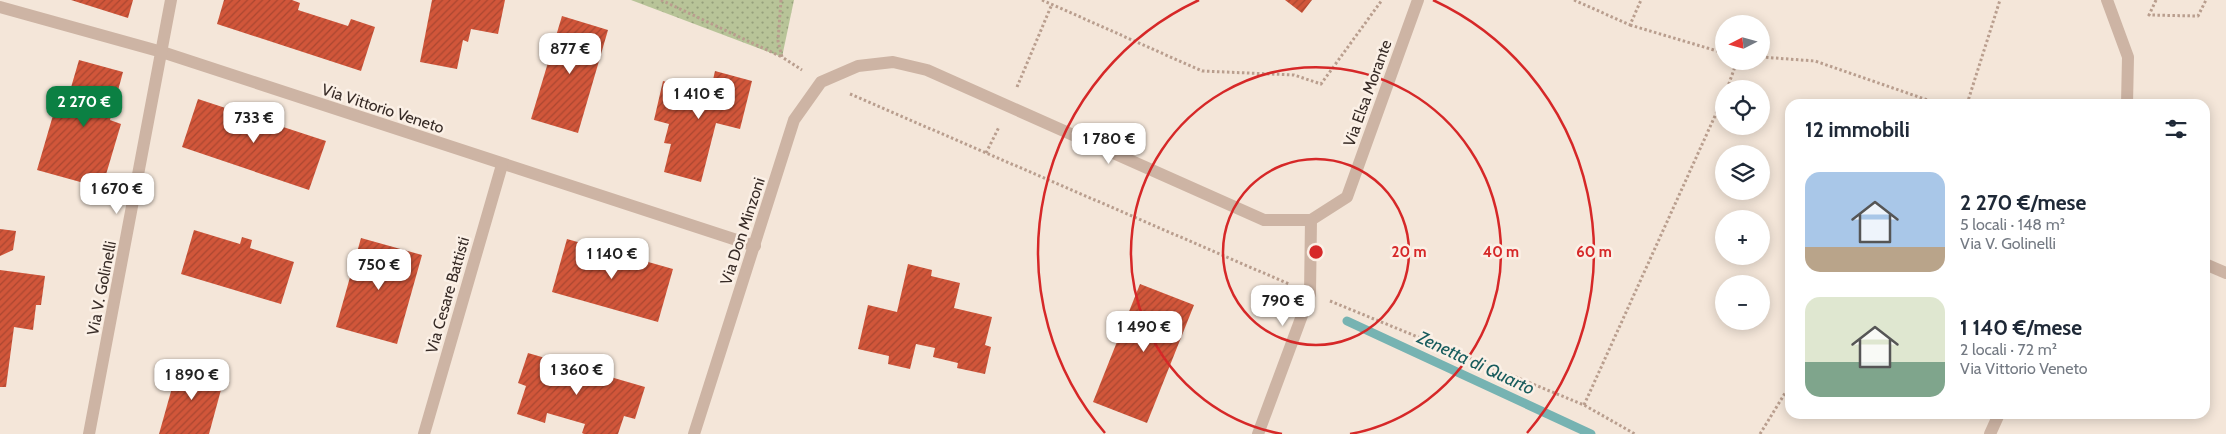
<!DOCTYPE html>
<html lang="it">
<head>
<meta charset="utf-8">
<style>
	:root { --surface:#fff; --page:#f2f2f3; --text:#1f2937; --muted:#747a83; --accent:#0b8043 }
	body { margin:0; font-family:Cabin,sans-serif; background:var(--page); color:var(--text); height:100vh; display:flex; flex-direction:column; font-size:19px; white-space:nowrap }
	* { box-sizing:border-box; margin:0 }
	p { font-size:16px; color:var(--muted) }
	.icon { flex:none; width:28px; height:28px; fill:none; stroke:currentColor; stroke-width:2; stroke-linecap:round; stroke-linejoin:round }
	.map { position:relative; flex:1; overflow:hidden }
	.sheet { position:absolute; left:1785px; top:99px; width:425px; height:320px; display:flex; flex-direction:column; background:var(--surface); border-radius:15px; box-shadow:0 2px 12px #0003 }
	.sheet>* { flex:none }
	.needle { width:32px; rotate:264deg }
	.tools { position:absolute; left:1715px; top:15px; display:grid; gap:10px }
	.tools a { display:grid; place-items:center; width:55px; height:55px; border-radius:50%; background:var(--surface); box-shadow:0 2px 12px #0003; font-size:25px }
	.price { position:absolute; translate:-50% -42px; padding:0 11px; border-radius:10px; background:#fff; color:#222; font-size:16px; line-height:32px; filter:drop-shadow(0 1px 2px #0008) }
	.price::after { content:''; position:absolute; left:50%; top:30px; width:15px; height:11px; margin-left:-8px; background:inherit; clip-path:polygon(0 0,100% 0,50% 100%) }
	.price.on { background:var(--accent); color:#fff }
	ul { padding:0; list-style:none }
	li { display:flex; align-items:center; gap:15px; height:125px; padding:0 20px }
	li span { display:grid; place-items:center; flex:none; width:140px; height:100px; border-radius:15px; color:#555 }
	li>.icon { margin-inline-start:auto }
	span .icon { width:60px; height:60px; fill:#fffc; stroke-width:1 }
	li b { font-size:21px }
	h2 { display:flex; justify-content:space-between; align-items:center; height:60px; padding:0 20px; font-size:21px }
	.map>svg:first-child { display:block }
</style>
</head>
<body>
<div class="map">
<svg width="2226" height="434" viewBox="0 0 2226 434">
	<defs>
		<pattern id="park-dots" width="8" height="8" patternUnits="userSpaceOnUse" patternTransform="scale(1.25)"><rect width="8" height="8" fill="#b8c498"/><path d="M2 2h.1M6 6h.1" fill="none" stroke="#969f7c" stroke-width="1.8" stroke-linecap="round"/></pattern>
		<pattern id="building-hatch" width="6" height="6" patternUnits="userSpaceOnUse" patternTransform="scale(1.25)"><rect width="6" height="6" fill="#d1563a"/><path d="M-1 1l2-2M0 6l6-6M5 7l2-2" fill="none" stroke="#aa4731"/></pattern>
	</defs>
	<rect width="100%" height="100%" fill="#f4e6d9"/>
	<!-- park -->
	<path fill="url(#park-dots)" d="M631,0H794L782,57Z"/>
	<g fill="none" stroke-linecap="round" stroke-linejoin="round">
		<!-- stream -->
		<path stroke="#76b3b2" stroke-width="9" d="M1347,321L1591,434"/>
	</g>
	<!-- building -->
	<g fill="url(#building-hatch)">
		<path d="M71,0H133L128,18Z"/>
		<path d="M224,0H292L300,3L298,10L348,26L351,19L375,27L361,71L217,24Z"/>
		<path d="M432,0H505L498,34L471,29L468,42L463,40L457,69L420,62Z"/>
		<path d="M1285,0H1312L1302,13Z"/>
		<path d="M562,16L608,30L578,133L531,119Z"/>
		<path d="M79,60L123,72L110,120L121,124L102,188L37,170L56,105L65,108Z"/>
		<path d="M715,71L752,81L740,129L716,123L701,182L664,172L671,144L664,143L669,124L654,120L663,81L710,93Z"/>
		<path d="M198,99L326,141L309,190L182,147Z"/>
		<path d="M0,229L16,231L13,250L0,256Z"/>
		<path d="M194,230L240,244L242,237L252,240L250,248L294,262L281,304L181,274Z"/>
		<path d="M361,238L422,255L397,344L336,327Z"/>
		<path d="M567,239L673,269L658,322L552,292Z"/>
		<path d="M908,264L932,270L931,276L960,283L954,308L992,317L985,345L991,347L985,374L957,368L958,363L933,357L935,348L916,344L910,369L888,364L889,356L858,349L868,305L897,312Z"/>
		<path d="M0,270L45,276L41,305H36L33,330L14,327L6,387H0Z"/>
		<path d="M1140,284L1194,305L1147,423L1093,402Z"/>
		<path d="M528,353L645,387L635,419L624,416L618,434H584L582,433L585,424L547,413L545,423L517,414L526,386L518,383Z"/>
		<path d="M179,363L225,375L209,434H159Z"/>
	</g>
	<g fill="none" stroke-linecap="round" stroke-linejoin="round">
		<!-- path -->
		<g stroke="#b99e8e" stroke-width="3" stroke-dasharray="2.5 2.5" stroke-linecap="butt">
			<path d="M661,0L782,57"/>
			<path d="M781,0L778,41L782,57L802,70"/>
			<path d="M1042,0L1202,71L1294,75L1321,84L1382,0"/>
			<path d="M1574,0L1630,25L1641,0"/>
			<path d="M2156,0L2149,15L2198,16L2206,0"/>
			<path d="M1630,25L1724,53"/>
			<path d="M1761,57L1815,61L1939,104"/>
			<path d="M1017,87L1052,4"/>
			<path d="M1727,89L1737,61"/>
			<path d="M850,94L1289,284"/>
			<path d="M1967,104L2000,0"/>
			<path d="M986,153L999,127"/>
			<path d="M1330,301L1584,405L1635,434"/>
			<path d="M1584,405L1724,96"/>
			<path d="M1760,434L1790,385"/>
		</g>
		<!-- minor -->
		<g stroke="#cdb4a4" stroke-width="12">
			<path d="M2107,0L2128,57L2127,104"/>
			<path d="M0,7L162,52L755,246"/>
			<path d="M2205,264L2226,273"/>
			<path d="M89,434L171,0"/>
			<path d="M424,434L502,165"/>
			<path d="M694,434L794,120L821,82L858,66L893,62L927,70L1264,220H1311L1347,197L1418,0"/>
			<path d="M1258,434L1310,294L1311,220"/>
			<path d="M1990,434L1999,414"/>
		</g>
	</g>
	<!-- distance rings -->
	<g fill="none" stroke="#d62828" stroke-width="2.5">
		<circle cx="1316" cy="252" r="93"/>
		<path d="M1282 434A185 185 0 1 1 1350 434"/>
		<path d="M1105 433A278 278 0 0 1 1199 0M1433 0A278 278 0 0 1 1527 433"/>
	</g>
	<g text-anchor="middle" stroke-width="5" stroke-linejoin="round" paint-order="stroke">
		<!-- street labels -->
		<g font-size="16" fill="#372b26" stroke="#fbf0e6">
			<text transform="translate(1367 93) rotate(-70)" y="6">Via Elsa Morante</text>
			<text transform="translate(383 108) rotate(18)" y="6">Via Vittorio Veneto</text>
			<text transform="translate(742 231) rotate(-72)" y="6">Via Don Minzoni</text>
			<text transform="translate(101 288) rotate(-79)" y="6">Via V. Golinelli</text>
			<text transform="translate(447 295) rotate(-74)" y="6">Via Cesare Battisti</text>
		</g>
		<!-- water labels -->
		<g font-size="18" font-style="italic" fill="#185c5d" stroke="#fbf0e6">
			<text transform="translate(1476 363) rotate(25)" y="6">Zenetta di Quarto</text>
		</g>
	</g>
	<circle cx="1316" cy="252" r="8" fill="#d62828" stroke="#fbf0e6" stroke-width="2.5"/>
	<g font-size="15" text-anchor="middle" font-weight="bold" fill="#d62828" stroke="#fbf0e6" stroke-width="5" stroke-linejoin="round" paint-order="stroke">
		<text x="1409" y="257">20 m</text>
		<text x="1501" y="257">40 m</text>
		<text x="1594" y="257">60 m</text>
	</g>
</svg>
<div class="tools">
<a><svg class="needle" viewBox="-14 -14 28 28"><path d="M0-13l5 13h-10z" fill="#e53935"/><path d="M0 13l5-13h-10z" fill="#747a83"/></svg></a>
<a><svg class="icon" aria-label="locate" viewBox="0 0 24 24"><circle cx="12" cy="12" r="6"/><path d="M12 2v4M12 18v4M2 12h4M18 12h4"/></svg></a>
<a><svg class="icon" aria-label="layers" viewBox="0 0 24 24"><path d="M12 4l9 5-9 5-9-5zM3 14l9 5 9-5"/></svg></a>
<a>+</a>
<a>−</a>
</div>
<b class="price" style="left:570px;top:75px">877 €</b>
<b class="price" style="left:699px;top:120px">1 410 €</b>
<b class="price on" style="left:84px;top:128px">2 270 €</b>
<b class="price" style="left:254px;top:144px">733 €</b>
<b class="price" style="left:1109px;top:165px">1 780 €</b>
<b class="price" style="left:117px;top:215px">1 670 €</b>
<b class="price" style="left:612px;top:280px">1 140 €</b>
<b class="price" style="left:379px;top:291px">750 €</b>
<b class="price" style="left:1283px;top:327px">790 €</b>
<b class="price" style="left:1144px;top:353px">1 490 €</b>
<b class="price" style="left:577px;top:396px">1 360 €</b>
<b class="price" style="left:192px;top:401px">1 890 €</b>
<section class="sheet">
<h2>12 immobili<svg class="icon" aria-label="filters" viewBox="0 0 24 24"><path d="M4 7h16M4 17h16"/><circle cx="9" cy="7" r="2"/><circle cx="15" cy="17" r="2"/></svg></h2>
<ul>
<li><span style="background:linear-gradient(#a9c7e8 75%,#b9a48a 0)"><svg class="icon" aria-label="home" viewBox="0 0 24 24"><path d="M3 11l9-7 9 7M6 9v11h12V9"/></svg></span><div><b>2 270 €/mese</b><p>5 locali · 148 m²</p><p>Via V. Golinelli</p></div></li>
<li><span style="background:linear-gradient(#dfe7d0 65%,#7fa58c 0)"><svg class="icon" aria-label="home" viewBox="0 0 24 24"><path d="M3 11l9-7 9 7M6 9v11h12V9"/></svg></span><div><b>1 140 €/mese</b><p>2 locali · 72 m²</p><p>Via Vittorio Veneto</p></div></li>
</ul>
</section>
</div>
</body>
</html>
